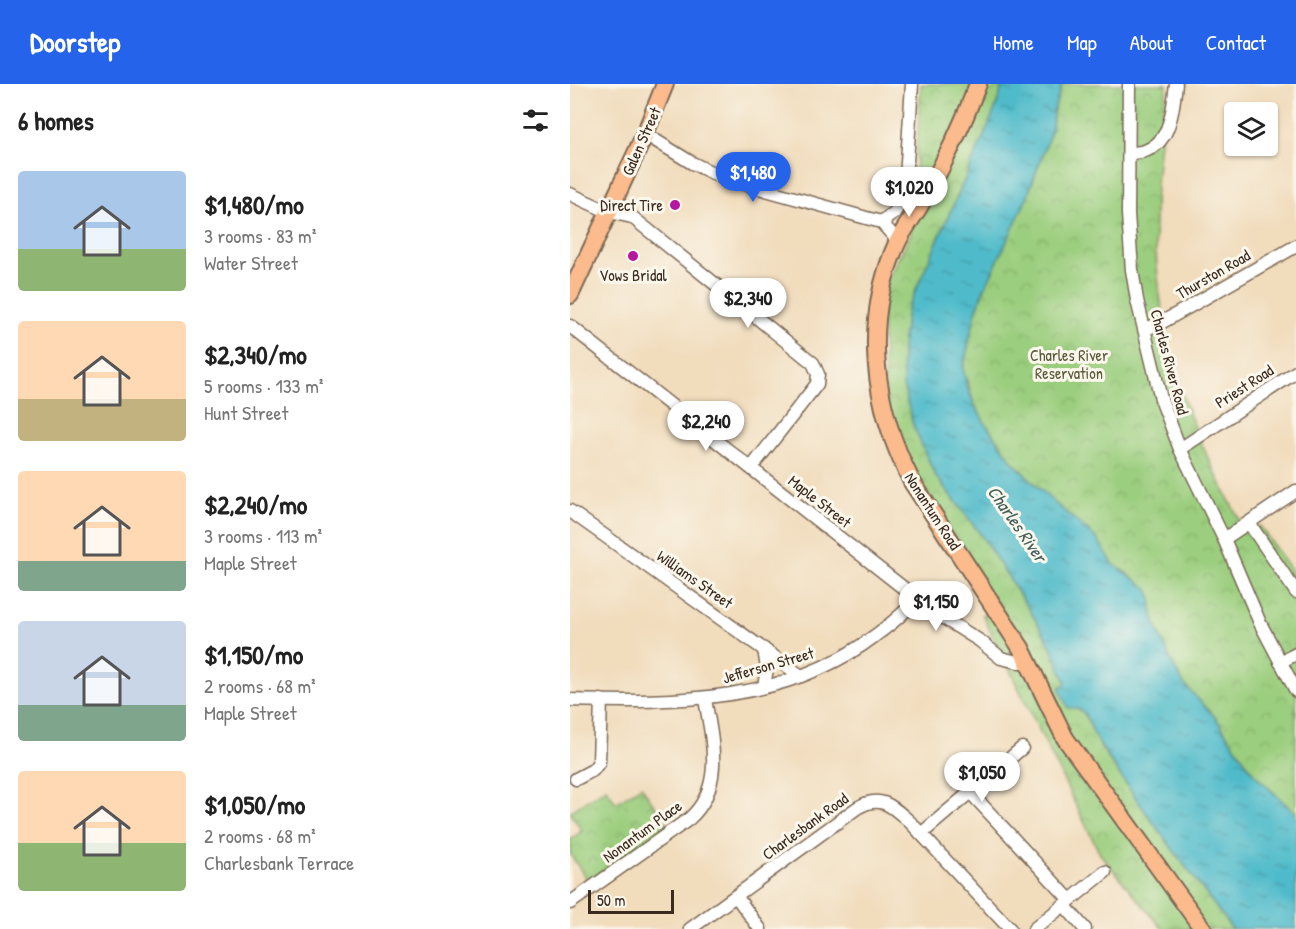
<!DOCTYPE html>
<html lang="en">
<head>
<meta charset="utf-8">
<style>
	:root { --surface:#fff; --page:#f2f2f2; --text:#222; --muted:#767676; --accent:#2563eb }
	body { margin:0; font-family:"Patrick Hand",sans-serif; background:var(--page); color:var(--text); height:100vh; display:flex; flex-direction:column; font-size:22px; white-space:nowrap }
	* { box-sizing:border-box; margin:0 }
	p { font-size:20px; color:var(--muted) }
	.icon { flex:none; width:33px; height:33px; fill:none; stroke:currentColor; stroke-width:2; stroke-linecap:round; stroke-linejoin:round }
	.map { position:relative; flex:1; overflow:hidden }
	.panel { display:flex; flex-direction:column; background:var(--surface); width:570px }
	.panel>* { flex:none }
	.buttons { position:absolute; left:654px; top:18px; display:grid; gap:12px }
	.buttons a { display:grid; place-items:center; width:54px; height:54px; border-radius:6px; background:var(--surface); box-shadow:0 2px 4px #0004; font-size:30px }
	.scale { position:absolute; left:18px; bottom:15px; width:86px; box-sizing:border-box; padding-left:6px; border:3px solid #3b2a1e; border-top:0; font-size:16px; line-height:21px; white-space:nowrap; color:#3b2a1e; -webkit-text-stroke:4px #fbf7ec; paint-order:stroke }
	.price { position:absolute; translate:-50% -51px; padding:0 14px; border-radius:21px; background:#fff; color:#222; font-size:20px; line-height:39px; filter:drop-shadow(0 2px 3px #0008) }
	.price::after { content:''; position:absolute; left:50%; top:36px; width:18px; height:14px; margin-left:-9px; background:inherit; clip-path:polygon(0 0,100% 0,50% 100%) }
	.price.on { background:var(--accent); color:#fff }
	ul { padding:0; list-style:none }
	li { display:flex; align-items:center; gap:18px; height:150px; padding:0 18px }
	li span { display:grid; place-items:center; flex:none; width:168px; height:120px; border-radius:6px; color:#555 }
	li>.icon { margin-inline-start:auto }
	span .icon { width:72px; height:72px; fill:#fffc; stroke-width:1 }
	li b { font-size:26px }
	h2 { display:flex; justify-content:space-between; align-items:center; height:72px; padding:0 18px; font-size:26px }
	header { display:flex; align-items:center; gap:36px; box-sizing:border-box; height:84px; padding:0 30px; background:var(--accent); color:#fff }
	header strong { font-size:28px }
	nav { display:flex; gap:33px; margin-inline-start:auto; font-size:21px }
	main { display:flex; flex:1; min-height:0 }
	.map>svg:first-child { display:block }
</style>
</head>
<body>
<header>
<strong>Doorstep</strong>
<nav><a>Home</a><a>Map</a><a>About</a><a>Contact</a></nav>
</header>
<main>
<section class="panel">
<h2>6 homes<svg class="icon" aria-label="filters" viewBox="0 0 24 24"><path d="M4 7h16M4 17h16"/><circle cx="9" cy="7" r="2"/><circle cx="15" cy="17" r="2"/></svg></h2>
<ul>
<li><span style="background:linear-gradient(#a9c7e8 65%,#8fb573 0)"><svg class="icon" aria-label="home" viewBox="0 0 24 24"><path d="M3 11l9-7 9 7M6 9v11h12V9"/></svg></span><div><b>$1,480/mo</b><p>3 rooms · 83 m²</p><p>Water Street</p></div></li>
<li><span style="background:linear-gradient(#ffd9b3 65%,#c2b280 0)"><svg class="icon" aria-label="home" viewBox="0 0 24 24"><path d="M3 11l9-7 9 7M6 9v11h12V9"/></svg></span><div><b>$2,340/mo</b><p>5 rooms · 133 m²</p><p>Hunt Street</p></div></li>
<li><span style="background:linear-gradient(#ffd9b3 75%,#7fa58c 0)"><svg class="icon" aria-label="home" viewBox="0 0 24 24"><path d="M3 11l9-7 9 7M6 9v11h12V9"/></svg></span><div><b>$2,240/mo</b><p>3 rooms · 113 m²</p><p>Maple Street</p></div></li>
<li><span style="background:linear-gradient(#c9d6e8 70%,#7fa58c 0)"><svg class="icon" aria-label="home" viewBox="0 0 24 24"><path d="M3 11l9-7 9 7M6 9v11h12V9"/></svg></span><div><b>$1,150/mo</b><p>2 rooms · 68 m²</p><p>Maple Street</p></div></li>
<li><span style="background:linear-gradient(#ffd9b3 60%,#8fb573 0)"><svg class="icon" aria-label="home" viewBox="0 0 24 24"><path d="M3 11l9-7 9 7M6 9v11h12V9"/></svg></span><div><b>$1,050/mo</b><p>2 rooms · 68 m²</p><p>Charlesbank Terrace</p></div></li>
</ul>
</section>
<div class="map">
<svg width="726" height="845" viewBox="0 0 726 845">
	<defs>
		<pattern id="park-crowns" width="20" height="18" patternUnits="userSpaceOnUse" patternTransform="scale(1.5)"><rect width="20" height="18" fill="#9bce7e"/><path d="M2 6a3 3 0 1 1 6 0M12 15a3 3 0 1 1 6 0" fill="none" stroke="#86b16c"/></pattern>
		<pattern id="water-ripples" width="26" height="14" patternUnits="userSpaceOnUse" patternTransform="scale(1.5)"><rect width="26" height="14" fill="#4fbbca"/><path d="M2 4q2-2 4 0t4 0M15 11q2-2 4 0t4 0" fill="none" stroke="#4398a3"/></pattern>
	</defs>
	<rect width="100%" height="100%" fill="#fbf7ec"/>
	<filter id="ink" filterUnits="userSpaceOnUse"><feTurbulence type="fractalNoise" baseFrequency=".0167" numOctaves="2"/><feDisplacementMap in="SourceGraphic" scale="12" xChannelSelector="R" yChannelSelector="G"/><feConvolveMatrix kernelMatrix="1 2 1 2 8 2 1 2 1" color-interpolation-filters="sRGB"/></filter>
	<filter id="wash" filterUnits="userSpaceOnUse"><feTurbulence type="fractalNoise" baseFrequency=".008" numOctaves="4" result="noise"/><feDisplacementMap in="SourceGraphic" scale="24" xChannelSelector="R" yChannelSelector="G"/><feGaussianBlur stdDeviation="1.35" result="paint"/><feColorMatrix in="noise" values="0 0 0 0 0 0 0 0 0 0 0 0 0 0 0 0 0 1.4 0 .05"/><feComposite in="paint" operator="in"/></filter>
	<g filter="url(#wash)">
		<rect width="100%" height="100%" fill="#f1dcbc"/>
		<!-- park -->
		<g fill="url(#park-crowns)" stroke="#6b7c4e" stroke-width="1.5">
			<path d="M351,0H432L429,15L417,45L337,226L332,265L333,301L343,341L365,391L409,448L459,525L480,560L496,599L489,604L506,623L513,627L532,665L569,719L662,845H593L530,770L412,530L428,528L317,341L311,207L341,150Z"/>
			<path d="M492,0H597C592,41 586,82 585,123C584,177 591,239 606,291C622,346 650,400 677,450L690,442L726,494V730L684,690L645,633L613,600L604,583L586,542L582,527L581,512L565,495L543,480L527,455L478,413L443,378L415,339L404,320L393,285L405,231L413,208L456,116L482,44L483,29Z"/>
			<path d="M71,702L98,741L18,797L0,770V756L12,747L0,728L36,704L46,719Z"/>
		</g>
		<!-- water -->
		<path fill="url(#water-ripples)" stroke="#457274" stroke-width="1.5" d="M432,0H492L483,29L482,44L456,116L413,208L405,231L393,284L397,302L404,320L415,339L443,378L479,414L527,455L543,480L577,504L581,512L582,527L586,542L604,583L614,600L645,633L684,690L726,730V845H662C620,788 577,733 538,673C533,666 528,658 524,650C517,636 516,622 498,624L489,604L494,602L496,599L480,560L459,525L409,448L365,391L343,341L333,301L332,265L337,226L417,45L429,15Z"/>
	</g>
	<g filter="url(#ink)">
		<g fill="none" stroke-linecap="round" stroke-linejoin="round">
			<defs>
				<g id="minor">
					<path d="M342,0L336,94L341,104L356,112"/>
					<path d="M559,0L558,130L562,186L567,216L591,315L610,365L654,455L690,539L726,607"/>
					<path d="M75,50L122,79L153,94L311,138L328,157"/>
					<path d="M559,69C600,70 602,31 606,0"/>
					<path d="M0,110L39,128L62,133L243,279L248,290L247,300L181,384"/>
					<path d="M311,138L324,129L341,104"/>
					<path d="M0,242L364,528L410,557L431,574L448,578L458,577"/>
					<path d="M575,245L589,240L726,162"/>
					<path d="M610,365L726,288"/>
					<path d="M0,427L231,592"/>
					<path d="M679,439L726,508"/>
					<path d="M654,455L726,407"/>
					<path d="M710,578L726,570"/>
					<path d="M194,603L197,584L194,565"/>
					<path d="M0,616C106,619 218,619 306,551C321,540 335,529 347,514"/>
					<path d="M6,695L23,686L29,678L31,616"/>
					<path d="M400,708L500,816"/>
					<path d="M351,750L452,664"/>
					<path d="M166,812L190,845"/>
					<path d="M0,819L119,735C155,703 142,656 135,615"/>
					<path d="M494,821L515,845"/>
					<path d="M120,845L287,724C311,709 323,723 341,739L440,845"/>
					<path d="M464,845L535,788"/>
				</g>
				<g id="major">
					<path d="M408,0C393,40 375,79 353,116C345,131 334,144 327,159C292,238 303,323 342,398L451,564L495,654L633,845"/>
					<path d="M0,211L75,50L95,0"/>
				</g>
			</defs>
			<!-- minor casing -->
			<use href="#minor" stroke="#7b6855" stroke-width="15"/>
			<!-- major casing -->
			<use href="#major" stroke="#7b6855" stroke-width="20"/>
			<!-- minor -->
			<use href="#minor" stroke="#fff" stroke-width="12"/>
			<!-- major -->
			<use href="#major" stroke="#fbbb8d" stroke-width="16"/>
		</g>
	</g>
	<!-- markers -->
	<g fill="#b5179e" stroke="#fbf7ec" stroke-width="2">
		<circle cx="105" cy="121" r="6"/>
		<circle cx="63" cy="172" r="6"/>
	</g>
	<g text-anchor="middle" stroke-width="6" stroke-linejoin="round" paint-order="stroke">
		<!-- street labels -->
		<g font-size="16" fill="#3b2a1e" stroke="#fbf7ec">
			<text transform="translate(71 57) rotate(-66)" y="6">Galen Street</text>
			<text transform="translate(643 190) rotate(-30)" y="6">Thurston Road</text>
			<text transform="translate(600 278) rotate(75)" y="6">Charles River Road</text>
			<text transform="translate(674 302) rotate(-33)" y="6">Priest Road</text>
			<text transform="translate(250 417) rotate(38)" y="6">Maple Street</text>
			<text transform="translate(363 427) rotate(57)" y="6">Nonantum Road</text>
			<text transform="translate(125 495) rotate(35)" y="6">Williams Street</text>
			<text transform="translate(198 581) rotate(-16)" y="6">Jefferson Street</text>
			<text transform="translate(235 742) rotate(-36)" y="6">Charlesbank Road</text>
			<text transform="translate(72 747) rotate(-36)" y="6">Nonantum Place</text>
		</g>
		<!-- poi labels -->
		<g font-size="16" fill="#3b2a1e" stroke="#fbf7ec" text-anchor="end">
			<text x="93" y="127">Direct Tire</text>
			<text x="63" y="197" text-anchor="middle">Vows Bridal</text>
		</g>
		<!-- park labels -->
		<g font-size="16" fill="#585b3b" stroke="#fbf7ec">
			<text x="499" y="277">Charles River<tspan x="499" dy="18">Reservation</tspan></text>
		</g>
		<!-- water labels -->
		<g font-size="18" font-style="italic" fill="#425d5a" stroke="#fbf7ec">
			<text transform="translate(447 440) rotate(55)" y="6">Charles River</text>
		</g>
	</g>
</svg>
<div class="buttons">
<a><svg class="icon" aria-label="layers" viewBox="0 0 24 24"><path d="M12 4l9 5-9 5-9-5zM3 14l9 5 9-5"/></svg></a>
</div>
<div class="scale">50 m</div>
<b class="price on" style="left:183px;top:119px">$1,480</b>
<b class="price" style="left:339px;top:134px">$1,020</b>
<b class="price" style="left:178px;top:245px">$2,340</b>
<b class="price" style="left:136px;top:368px">$2,240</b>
<b class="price" style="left:366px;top:548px">$1,150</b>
<b class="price" style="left:412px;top:719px">$1,050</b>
</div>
</main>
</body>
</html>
